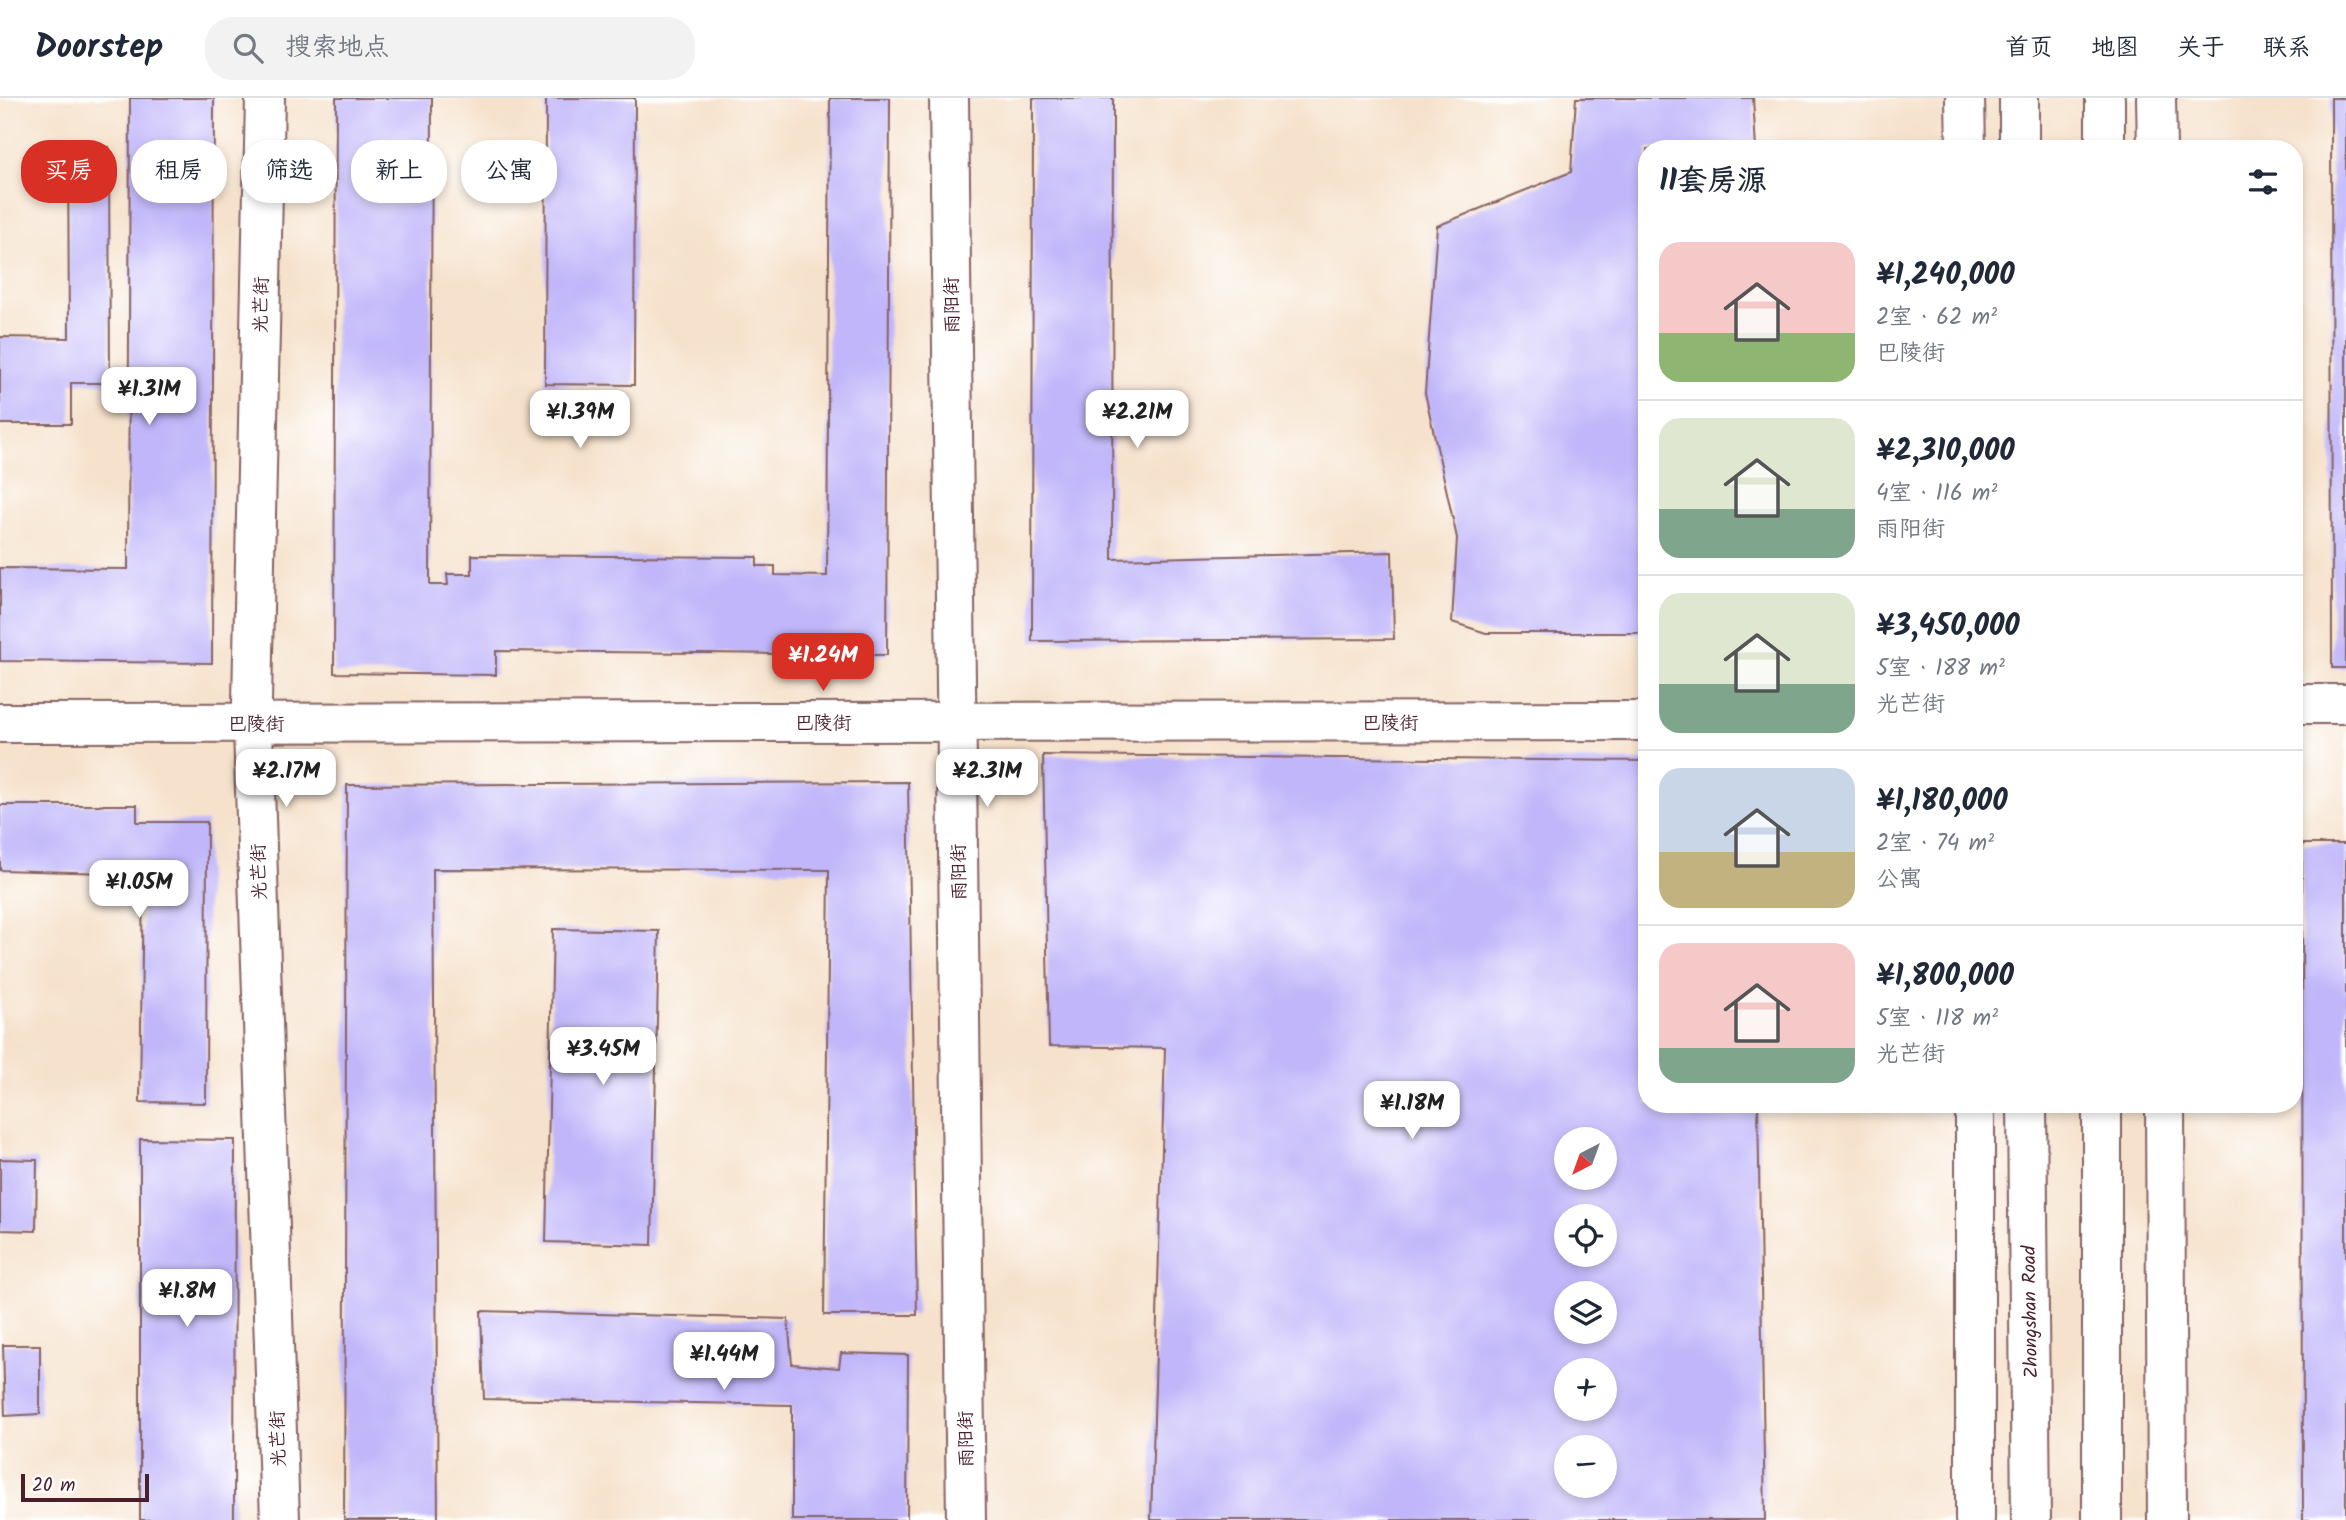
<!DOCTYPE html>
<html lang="zh">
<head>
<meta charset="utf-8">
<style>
	:root { --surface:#fff; --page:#f2f2f3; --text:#1f2937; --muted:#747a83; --line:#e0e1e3; --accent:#d93025 }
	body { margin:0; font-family:Kalam,"LXGW WenKai TC",sans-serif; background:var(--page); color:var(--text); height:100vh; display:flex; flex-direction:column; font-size:26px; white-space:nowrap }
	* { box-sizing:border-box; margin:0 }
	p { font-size:23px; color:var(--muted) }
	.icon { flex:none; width:38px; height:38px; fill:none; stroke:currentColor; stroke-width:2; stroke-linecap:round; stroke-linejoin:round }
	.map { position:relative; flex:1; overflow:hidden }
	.panel { position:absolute; left:1638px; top:42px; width:665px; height:973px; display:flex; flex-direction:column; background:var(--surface); border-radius:28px; box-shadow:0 4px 10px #0003 }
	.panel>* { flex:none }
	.guide { position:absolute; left:21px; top:42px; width:665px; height:63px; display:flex; gap:14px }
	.needle { width:46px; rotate:221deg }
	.fabs { position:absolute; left:1554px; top:1029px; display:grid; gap:14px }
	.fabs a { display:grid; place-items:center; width:63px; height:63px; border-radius:50%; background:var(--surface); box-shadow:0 4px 10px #0003; font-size:35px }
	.scale { position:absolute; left:21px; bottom:18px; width:128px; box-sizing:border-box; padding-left:7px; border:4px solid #4a1f2b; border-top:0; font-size:19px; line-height:24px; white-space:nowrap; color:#4a1f2b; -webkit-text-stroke:5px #fff; paint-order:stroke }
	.price { position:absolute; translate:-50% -60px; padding:0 16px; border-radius:14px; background:#fff; color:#222; font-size:23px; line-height:46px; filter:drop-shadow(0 2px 4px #0008) }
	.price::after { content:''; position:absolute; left:50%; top:42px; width:21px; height:16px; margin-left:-10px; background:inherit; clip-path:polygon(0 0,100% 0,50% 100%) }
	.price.selected { background:var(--accent); color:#fff }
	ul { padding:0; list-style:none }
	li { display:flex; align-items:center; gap:21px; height:175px; padding:0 21px }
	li+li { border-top:2px solid var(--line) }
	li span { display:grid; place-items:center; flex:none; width:196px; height:140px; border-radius:21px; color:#555 }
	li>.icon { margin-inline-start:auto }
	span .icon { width:84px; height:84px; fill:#fffc; stroke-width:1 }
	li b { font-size:30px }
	h2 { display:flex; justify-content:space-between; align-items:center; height:84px; padding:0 21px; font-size:30px }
	.chip { padding:0 24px; border-radius:28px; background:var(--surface); box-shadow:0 4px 10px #0003; font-size:24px; line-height:63px }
	.chip.selected { background:var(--accent); color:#fff }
	header { display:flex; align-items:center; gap:42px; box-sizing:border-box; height:98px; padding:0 35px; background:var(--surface); border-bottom:2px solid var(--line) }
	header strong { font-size:33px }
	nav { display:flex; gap:38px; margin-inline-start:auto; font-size:24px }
	.search { width:490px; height:63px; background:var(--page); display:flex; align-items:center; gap:18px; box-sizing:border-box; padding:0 24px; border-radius:28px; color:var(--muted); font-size:26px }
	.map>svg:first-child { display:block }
</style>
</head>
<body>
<header>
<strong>Doorstep</strong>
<div class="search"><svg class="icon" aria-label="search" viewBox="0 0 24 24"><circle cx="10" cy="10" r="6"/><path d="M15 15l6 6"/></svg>搜索地点</div>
<nav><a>首页</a><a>地图</a><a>关于</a><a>联系</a></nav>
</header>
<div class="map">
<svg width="2346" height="1422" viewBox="0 0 2346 1422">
	<rect width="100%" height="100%" fill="#fff"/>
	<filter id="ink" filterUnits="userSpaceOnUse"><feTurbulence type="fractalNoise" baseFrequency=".0143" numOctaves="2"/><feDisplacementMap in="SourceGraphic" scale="14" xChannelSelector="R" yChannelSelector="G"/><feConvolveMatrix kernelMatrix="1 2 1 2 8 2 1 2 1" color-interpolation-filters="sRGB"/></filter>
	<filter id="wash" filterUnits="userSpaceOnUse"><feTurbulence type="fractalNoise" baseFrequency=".00686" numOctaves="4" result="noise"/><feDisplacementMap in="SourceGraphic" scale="28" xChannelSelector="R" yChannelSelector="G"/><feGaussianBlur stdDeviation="1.57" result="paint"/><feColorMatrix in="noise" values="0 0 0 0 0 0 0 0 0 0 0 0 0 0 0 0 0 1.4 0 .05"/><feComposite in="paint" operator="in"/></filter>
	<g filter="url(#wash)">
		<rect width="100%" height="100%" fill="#f6e2cc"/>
		<g id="blocks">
			<!-- building -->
			<g fill="#c0b6f9" fill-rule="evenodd">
				<path d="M130,0H214L212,565L0,563V470L128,471Z"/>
				<path d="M336,0H432L430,487H448L447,476H472V457L757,459V468H775V477L827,478L830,0H890L887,557L496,553V577L334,575Z"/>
				<path d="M546,0H635L634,287L545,286Z"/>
				<path d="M1033,0H1113L1112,461L1392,454L1394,541L1032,543Z"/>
				<path d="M1576,0H1753L1756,51H1647V535H1486L1452,524L1457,440L1425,295L1437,128L1571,74Z"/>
				<path d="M2331,0H2346V570H2332Z"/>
				<path d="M68,49H109L110,285H71V326H0V239L69,240Z"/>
				<path d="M1043,657L1647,663V1006H1758L1765,1422H1151L1165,950L1049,948ZM1566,1041H1605V1080H1566ZM1566,1118H1605V1157H1566ZM1566,1195H1605V1234H1566ZM1566,1272H1605V1311H1566ZM1566,1349H1605V1388H1566Z"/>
				<path d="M908,684L917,1217H824L829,772L433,771L438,1422H344L347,687Z"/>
				<path d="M0,707H137V724H207L206,1005L140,1004L143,776L0,772Z"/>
				<path d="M2302,746H2346V1422H2303Z"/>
				<path d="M553,831L659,833L652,1147L546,1144Z"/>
				<path d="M140,1041L235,1042L234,1422H140Z"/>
				<path d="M0,1061L37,1062L36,1133L0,1132Z"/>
				<path d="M481,1213L788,1221L792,1266L839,1270L841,1255L908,1257L907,1422H792V1307L484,1301Z"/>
				<path d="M3,1247H40V1316L5,1318Z"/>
			</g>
		</g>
	</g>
	<g filter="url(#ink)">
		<use href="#blocks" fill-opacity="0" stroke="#866363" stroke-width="2"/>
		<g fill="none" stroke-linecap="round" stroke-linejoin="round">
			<defs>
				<g id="tertiary">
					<path d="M265,0L252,603L280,1422"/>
					<path d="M949,0L966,1422"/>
					<path d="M2294,606H2346"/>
					<path d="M0,625L1647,623"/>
				</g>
				<g id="primary">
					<path d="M1965,0L1966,51"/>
					<path d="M2019,0V51"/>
					<path d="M2156,0L2157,51"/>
					<path d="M2105,51V0"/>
					<path d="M1975,1006V1422"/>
					<path d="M2027,1006L2031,1422"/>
					<path d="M2102,1006V1422"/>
					<path d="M2165,1006L2167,1422"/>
				</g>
			</defs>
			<!-- tertiary casing -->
			<use href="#tertiary" stroke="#866363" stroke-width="42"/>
			<!-- primary casing -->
			<use href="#primary" stroke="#866363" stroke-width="42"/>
			<!-- tertiary -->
			<use href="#tertiary" stroke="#fff" stroke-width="38"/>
			<!-- primary -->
			<use href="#primary" stroke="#fff" stroke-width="38"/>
		</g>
	</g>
	<g text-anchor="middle" stroke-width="5" stroke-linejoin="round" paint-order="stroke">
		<!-- street labels -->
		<g font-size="19" fill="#4a1f2b" stroke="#fff">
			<text transform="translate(260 207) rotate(-89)" y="7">光芒街</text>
			<text transform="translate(951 207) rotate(-91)" y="7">雨阳街</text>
			<text x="823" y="631">巴陵街</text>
			<text x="1390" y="631">巴陵街</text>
			<text x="256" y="632">巴陵街</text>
			<text transform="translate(258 774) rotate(-92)" y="7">光芒街</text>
			<text transform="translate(958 774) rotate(-91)" y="7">雨阳街</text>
			<text transform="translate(2029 1214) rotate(-91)" y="7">Zhongshan Road</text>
			<text transform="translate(277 1341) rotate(-92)" y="7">光芒街</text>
			<text transform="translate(965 1341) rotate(-91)" y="7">雨阳街</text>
		</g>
	</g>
</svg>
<div class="fabs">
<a><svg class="needle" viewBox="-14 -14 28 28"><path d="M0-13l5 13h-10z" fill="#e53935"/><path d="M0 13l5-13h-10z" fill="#747a83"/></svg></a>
<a><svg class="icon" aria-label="locate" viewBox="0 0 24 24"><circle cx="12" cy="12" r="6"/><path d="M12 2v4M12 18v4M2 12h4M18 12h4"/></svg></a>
<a><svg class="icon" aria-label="layers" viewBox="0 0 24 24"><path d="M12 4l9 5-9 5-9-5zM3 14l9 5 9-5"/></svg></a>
<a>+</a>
<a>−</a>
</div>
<div class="scale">20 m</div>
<b class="price" style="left:149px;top:329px">¥1.31M</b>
<b class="price" style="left:580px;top:352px">¥1.39M</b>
<b class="price" style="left:1137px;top:352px">¥2.21M</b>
<b class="price selected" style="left:823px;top:595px">¥1.24M</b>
<b class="price" style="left:286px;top:711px">¥2.17M</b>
<b class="price" style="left:987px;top:711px">¥2.31M</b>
<b class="price" style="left:139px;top:822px">¥1.05M</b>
<b class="price" style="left:603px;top:989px">¥3.45M</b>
<b class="price" style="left:1412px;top:1043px">¥1.18M</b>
<b class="price" style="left:187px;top:1231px">¥1.8M</b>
<b class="price" style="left:724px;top:1294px">¥1.44M</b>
<div class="guide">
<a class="chip selected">买房</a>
<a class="chip">租房</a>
<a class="chip">筛选</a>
<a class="chip">新上</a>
<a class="chip">公寓</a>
</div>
<section class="panel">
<h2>11套房源<svg class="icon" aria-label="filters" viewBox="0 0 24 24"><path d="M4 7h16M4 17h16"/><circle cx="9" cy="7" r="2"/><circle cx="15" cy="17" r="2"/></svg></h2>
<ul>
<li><span style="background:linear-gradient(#f6c9c9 65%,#8fb573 0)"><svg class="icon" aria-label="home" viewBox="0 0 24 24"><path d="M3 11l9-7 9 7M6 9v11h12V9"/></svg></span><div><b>¥1,240,000</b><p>2室 · 62 m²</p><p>巴陵街</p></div></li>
<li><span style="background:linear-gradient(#dfe7d0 65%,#7fa58c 0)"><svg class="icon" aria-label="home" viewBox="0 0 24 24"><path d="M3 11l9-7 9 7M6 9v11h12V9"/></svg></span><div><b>¥2,310,000</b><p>4室 · 116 m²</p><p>雨阳街</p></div></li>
<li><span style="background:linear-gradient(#dfe7d0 65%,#7fa58c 0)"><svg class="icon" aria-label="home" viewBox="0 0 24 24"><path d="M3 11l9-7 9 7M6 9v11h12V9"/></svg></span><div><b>¥3,450,000</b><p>5室 · 188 m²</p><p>光芒街</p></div></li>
<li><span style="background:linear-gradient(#c9d6e8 60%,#c2b280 0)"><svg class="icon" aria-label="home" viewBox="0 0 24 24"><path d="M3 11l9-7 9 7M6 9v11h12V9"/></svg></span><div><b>¥1,180,000</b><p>2室 · 74 m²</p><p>公寓</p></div></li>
<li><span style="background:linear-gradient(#f6c9c9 75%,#7fa58c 0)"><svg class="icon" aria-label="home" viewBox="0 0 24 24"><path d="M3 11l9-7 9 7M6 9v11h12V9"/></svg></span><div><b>¥1,800,000</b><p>5室 · 118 m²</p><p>光芒街</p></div></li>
</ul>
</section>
</div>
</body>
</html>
